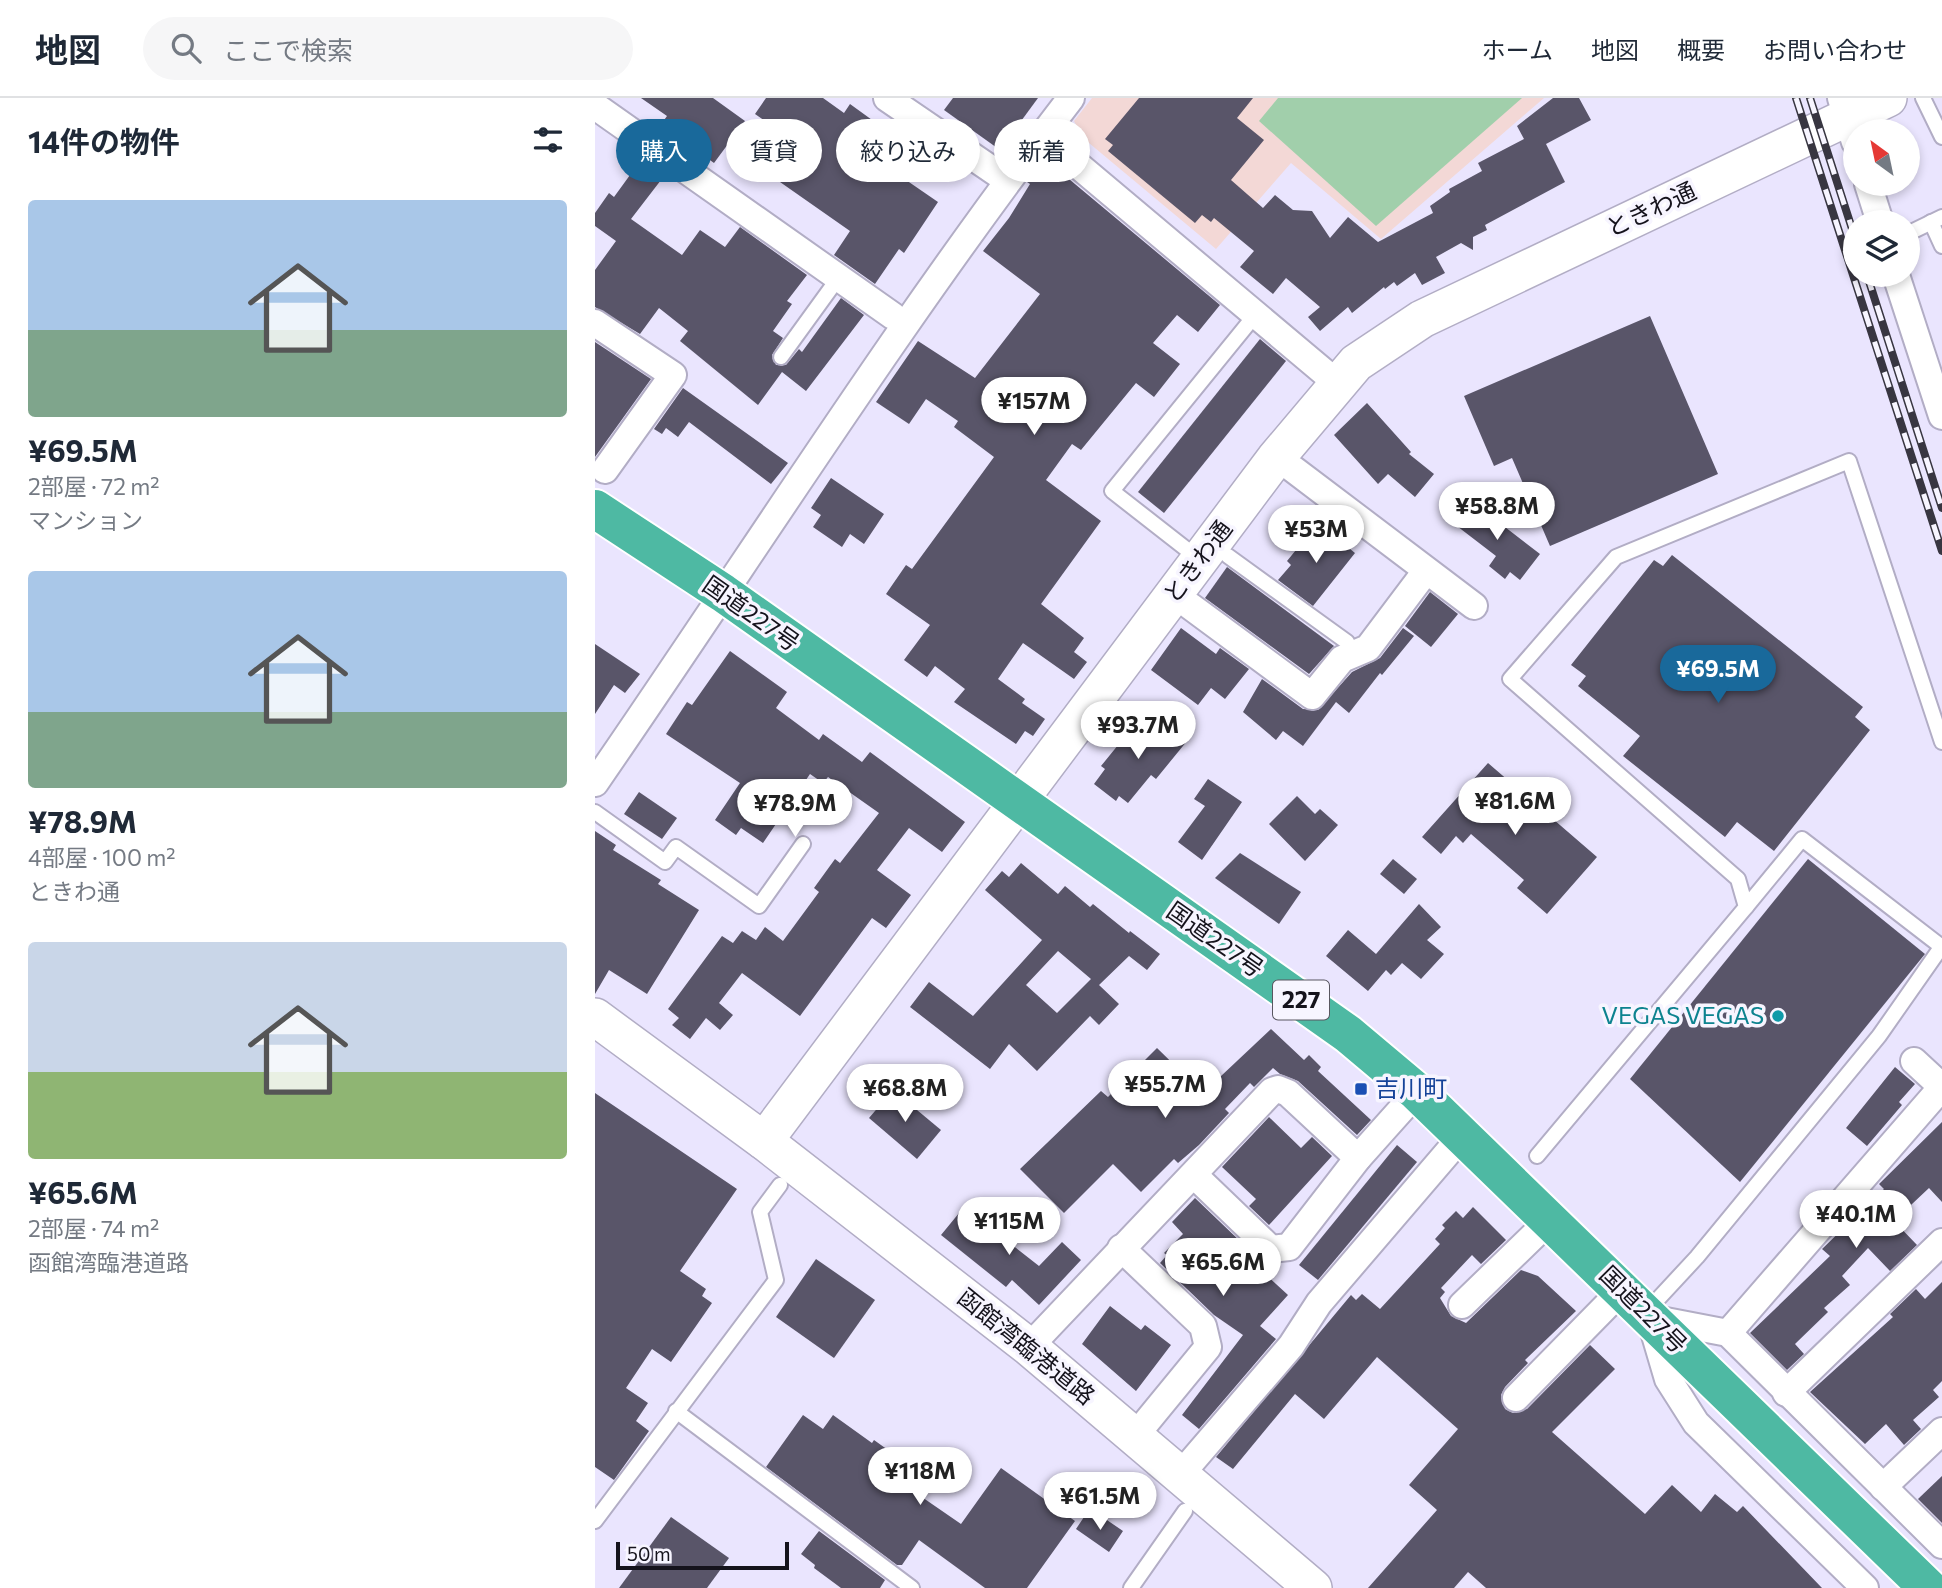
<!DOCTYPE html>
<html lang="ja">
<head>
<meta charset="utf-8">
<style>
	:root { --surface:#fff; --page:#f6f6f7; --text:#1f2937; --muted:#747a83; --line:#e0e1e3; --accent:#19699b }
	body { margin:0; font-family:Commissioner,"Noto Sans JP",sans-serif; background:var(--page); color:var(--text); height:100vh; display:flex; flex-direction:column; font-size:26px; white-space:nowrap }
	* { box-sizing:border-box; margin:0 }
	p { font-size:23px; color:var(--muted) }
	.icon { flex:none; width:38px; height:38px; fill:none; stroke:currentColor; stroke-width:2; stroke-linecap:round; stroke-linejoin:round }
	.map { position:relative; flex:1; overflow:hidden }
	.side { display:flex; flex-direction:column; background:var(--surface); width:595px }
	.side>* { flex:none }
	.banner { position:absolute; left:21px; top:21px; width:665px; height:63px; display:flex; gap:14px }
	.needle { width:46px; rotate:327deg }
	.tools { position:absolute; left:1248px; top:21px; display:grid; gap:14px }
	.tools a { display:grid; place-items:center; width:77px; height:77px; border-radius:50%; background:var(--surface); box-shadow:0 4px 10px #0003; font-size:35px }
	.scale { position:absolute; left:21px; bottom:18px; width:173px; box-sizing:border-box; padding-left:7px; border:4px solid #15131c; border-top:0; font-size:19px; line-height:24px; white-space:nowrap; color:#15131c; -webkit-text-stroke:5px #f7f5ff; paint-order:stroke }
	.price { position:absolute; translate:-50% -60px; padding:0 16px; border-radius:24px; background:#fff; color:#222; font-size:23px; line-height:46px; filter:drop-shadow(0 2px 4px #0008) }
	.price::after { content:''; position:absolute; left:50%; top:42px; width:21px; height:16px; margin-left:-10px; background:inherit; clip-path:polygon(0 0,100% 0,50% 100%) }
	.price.selected { background:var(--accent); color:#fff }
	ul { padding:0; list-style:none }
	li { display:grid; align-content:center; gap:14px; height:371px; padding:0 28px }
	li span { display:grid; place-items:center; height:217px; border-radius:7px; color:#555 }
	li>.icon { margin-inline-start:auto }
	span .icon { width:126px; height:126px; fill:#fffc; stroke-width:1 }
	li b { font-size:30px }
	h2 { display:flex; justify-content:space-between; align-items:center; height:84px; padding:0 28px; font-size:30px }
	.chip { padding:0 24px; border-radius:32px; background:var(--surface); box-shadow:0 4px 10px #0003; font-size:24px; line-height:63px }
	.chip.selected { background:var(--accent); color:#fff }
	header { display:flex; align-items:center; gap:42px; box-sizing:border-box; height:98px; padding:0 35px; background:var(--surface); border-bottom:2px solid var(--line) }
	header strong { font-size:33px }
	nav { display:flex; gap:38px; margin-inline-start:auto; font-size:24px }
	.search { width:490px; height:63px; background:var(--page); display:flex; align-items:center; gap:18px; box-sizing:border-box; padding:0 24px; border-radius:38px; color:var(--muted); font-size:26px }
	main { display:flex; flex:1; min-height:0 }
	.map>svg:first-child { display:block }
</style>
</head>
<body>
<header>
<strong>地図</strong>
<div class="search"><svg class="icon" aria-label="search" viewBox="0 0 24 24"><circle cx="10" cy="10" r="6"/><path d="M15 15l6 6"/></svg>ここで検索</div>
<nav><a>ホーム</a><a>地図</a><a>概要</a><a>お問い合わせ</a></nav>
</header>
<main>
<section class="side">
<h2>14件の物件<svg class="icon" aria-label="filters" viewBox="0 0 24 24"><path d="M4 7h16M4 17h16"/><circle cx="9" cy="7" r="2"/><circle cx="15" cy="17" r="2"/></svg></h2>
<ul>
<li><span style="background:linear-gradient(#a9c7e8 60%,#7fa58c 0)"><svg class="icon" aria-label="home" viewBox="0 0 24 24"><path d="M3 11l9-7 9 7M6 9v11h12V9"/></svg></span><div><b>¥69.5M</b><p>2部屋 · 72 m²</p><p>マンション</p></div></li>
<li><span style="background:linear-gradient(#a9c7e8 65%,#7fa58c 0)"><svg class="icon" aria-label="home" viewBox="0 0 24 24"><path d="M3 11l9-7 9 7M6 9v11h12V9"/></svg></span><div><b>¥78.9M</b><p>4部屋 · 100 m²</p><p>ときわ通</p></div></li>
<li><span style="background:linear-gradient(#c9d6e8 60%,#8fb573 0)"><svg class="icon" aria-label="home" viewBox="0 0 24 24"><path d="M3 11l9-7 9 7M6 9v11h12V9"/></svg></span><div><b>¥65.6M</b><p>2部屋 · 74 m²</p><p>函館湾臨港道路</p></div></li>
</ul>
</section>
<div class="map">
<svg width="1347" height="1490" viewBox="0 0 1347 1490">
	<rect width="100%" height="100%" fill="#eae5fe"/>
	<!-- education -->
	<path fill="#f3d8d6" d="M497,0H949L786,141L696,65L621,151L488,40L479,23Z"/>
	<!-- green -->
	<path fill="#a1cfab" d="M683,0H927L781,128L664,23Z"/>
	<!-- building -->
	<g fill="#595569" fill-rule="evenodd">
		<path d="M46,0H118L150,23L119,65L90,44L86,49L62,32L72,18Z"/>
		<path d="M171,0H228L249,15L255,6L313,48L295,71L343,104L309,155L304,151L280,186L239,157L255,133L185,84L187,81L178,74L200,44L160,16Z"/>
		<path d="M358,0H443L405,52L349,12Z"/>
		<path d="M544,0H658L642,20L669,42L636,82L668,110L680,97L698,112L717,113L735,140L753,119L783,144L838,115L835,108L855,94L854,91L887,73L883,65L929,41L922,28L958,0H984L996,22L951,46L970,84L890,127L892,132L878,139V152L866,145L841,159L850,175L827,187L820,175L802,188L799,184L790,191L789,189L757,215L753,209L725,233L713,219L725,209L691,180L678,196L645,169L659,153L619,120L616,124L607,117L600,125L513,53L518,47L510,41Z"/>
		<path d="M450,61L625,207L603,234L582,217L558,245L585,266L559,299L541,285L486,352L477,346L451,382L506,423L446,506L489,540L479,554L492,564L479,581L428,545L403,581L430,601L427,605L450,621L438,638L430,633L421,646L359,604L370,591L340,568L332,579L309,562L335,527L291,496L311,467L317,471L399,359L359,329L363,323L331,301L314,326L281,304L323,243L380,280L445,196L388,153L414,120L435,86L432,84Z"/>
		<path d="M43,66L66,82L36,121L87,157L105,132L130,149L145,129L212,177L192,203L197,206L178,233L188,240L177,257L181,267H191L204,251L207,254L246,200L269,217L211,293L187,274L163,307L85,243L93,233L64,210L45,236L0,209V172L21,143L0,128V115L14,95L19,99Z"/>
		<path d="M1055,218L1123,376L955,448L917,360L899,368L869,298Z"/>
		<path d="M665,241L691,263L569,415L543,394Z"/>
		<path d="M0,244L56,281L0,359Z"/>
		<path d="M88,290L193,365L176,386L94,324L83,339L71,330L67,336L59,331Z"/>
		<path d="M772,305L816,354L814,356L839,376L820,399L793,376L783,386L739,337Z"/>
		<path d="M236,380L289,416L269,446L255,436L247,449L218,429L226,417L216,410Z"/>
		<path d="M875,402L945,456L925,482L915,474L910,481L894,468L901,458L858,425Z"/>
		<path d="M723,425L760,455L718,508L683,482L696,467L692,463Z"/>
		<path d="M1077,457L1268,609L1260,619L1275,632L1179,753L1142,724L1130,739L1028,658L1045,638L983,588L991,578L976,567L1059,462L1068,468Z"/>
		<path d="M632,469L739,548L714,576L610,500Z"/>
		<path d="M835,494L863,516L836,549L810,528Z"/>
		<path d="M586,530L621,556L625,550L654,571L630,601L616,590L603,607L556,572Z"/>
		<path d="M808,530L819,538L787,577L785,575L754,615L741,604L708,648L688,633L681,642L648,614L667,581L708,611L723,612L757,574L785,560Z"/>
		<path d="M0,546L45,576L30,595L19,587L0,616Z"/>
		<path d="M135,553L192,594L181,610L224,642L228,636L267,664L275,654L370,724L347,754L314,730L282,772L316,797L291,830L277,820L205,918L147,875L124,905L138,917L125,932L111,920L95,941L77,927L84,920L73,911L127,838L138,845L147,833L161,842L170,829L188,843L224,794L219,790L240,761L245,765L284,715L233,679L228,685L215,676L168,745L146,730L141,737L120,722L145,685L71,636L92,604L97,607Z"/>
		<path d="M550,622L572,639L578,632L592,643L561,681L556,677L533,705L524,698L521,703L499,686L510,671L506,668L541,625L545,628Z"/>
		<path d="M893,665L1002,759L952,816L922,790L929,782L876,736L868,745L861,738L846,756L827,739Z"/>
		<path d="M613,681L647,704L607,762L583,744L610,708L599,701Z"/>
		<path d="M44,694L82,720L67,741L29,716Z"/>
		<path d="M702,698L720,716L725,711L743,727L710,763L674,726Z"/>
		<path d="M0,733L21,747L18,752L66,782L63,786L104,812L52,896L14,872L0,896Z"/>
		<path d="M645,755L706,794L684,826L620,780Z"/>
		<path d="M798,761L822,781L809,796L785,776Z"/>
		<path d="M1213,761L1330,856L1145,1084L1035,981Z"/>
		<path d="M426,765L463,796L470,788L495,809L498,806L534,835L535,833L565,856L552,872L534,858L504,887L524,906L504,927L495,918L442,973L414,946L395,971L315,909L334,884L378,918L447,842L390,792L407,773L414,779ZM463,853L496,881L462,915L431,887Z"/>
		<path d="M824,806L846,829L832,842L849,856L826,881L807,865L796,877L791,872L773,893L731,858L753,832L781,856Z"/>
		<path d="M676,931L709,962L714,957L726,969L723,973L776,1022L762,1037L703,983L685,976L678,970L659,989L655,985L630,1011L634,1015L604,1047L583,1065L579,1061L546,1094L518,1066L469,1115L425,1071L506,993L513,999L562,950L608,995Z"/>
		<path d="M1300,969L1320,986L1304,1004L1307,1007L1272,1048L1251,1030Z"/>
		<path d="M298,992L346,1032L322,1061L274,1020Z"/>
		<path d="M0,995L142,1091L85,1173L111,1191L107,1198L117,1205L76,1264L57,1251L31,1290L53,1305L41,1323L54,1333L19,1382L0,1369Z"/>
		<path d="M674,1019L706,1050L717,1039L737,1058L674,1127L654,1108L661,1101L627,1069Z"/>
		<path d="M1347,1024V1104L1334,1090L1299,1123L1322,1147L1295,1173L1273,1150L1247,1178L1255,1187L1229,1210L1233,1214L1200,1246L1209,1256L1192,1272L1155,1235L1235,1158L1227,1151L1289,1091L1284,1086Z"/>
		<path d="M802,1047L822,1064L723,1182L704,1167Z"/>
		<path d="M600,1100L647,1145L642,1150L693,1197L665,1228L681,1241L604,1331L587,1317L648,1237L619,1217L565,1165L572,1157L569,1155L588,1136L577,1124Z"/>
		<path d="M369,1109L444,1168L467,1144L486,1162L444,1207L417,1182L411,1189L346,1137Z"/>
		<path d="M878,1109L911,1142L886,1166L877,1157L846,1190L850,1194L845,1200L856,1218L871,1225L926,1172L943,1178L981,1213L930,1262L933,1265L910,1289L906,1297L910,1311L918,1315L932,1311L995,1247L1020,1271L957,1334L1050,1416L1077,1387L1106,1414L1120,1396L1142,1414L1148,1408L1227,1490H891L873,1474L859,1490H773L842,1412L814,1387L863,1331L782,1259L729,1321L700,1296L638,1371L621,1359L756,1197L761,1202L767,1196L785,1211L845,1146L840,1141L850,1130L847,1127L861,1113L868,1120Z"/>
		<path d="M221,1161L280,1202L239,1260L181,1219Z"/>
		<path d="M1347,1184V1283L1338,1292L1344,1299L1318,1322L1326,1331L1309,1347L1291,1326L1270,1346L1215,1294L1298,1219L1295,1216L1321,1191L1330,1201Z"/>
		<path d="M515,1208L546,1232L550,1227L576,1247L541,1293L487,1246Z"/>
		<path d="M208,1317L228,1331L238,1317L277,1345L279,1342L332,1380L321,1395L366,1426L406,1370L480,1423L432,1490H390L324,1442L307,1467H302L171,1369Z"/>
		<path d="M1347,1378V1425L1323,1401Z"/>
		<path d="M491,1416L502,1424L506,1418L528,1433L514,1454L481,1431Z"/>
		<path d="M76,1419L134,1460L112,1490H24Z"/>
		<path d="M224,1433L290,1482L285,1490H246L219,1470L220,1467L206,1456Z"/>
	</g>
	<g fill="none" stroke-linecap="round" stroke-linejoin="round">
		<defs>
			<g id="lane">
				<path d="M1328,0L1347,39"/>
				<path d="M1336,124L1347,148"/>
				<path d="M1312,136L1347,119"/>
				<path d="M186,259L244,179"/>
				<path d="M633,458L752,544L759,556"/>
				<path d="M604,461L517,393L661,216"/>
				<path d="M0,714L70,764L81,749L164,808L208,746"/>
				<path d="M1151,809L1207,741L1347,849"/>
				<path d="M942,1058L1151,809L1143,781L915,581L1021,459L1254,363L1347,644"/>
				<path d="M1051,1214L1102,1159L1284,938L1347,848"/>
				<path d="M81,1313L317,1490"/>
				<path d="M0,1423L181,1182L165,1114L185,1087"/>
				<path d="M536,1490L590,1413"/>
			</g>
			<g id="street">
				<path d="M292,0L412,82"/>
				<path d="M1246,0L1260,44"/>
				<path d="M0,8L298,218"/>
				<path d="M447,37L742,285"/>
				<path d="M1273,86L1285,124"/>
				<path d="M1301,177L1347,318"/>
				<path d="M0,225L78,277L10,372"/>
				<path d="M698,371L879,508"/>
				<path d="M595,508L717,598L747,561L773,550L831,473"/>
				<path d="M0,685C158,456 306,220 476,0"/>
				<path d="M599,1077L676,1151L694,1149L763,1060L822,994"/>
				<path d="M526,1150L608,1228L613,1249L540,1338"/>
				<path d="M867,1207L955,1122"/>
				<path d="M1133,1235L1347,989L1319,963"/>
				<path d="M434,1249L677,993L683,991L693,995L763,1060"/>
				<path d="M1191,1295L1347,1144"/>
				<path d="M921,1300L1027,1192"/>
				<path d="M586,1376L696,1248L724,1205L867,1038"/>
				<path d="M1288,1389L1347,1333"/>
				<path d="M1270,1490L1101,1325L1073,1281L1055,1220L1133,1235L1347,1447"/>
			</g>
			<g id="secondary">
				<path d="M0,919L169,1043L434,1249L718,1490"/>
				<path d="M169,1043L680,361L761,265L827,221L1293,0"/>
			</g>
			<path id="highway" d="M0,411L128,495L753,936L822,994L1333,1490"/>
		</defs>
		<!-- lane casing -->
		<use href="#lane" stroke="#b2adc5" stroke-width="18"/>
		<!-- street casing -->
		<use href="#street" stroke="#b2adc5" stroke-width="30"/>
		<!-- secondary casing -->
		<use href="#secondary" stroke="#b2adc5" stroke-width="40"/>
		<!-- highway casing -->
		<use href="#highway" stroke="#fff" stroke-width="42"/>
		<!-- lane -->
		<use href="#lane" stroke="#fff" stroke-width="14"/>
		<!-- street -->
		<use href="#street" stroke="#fff" stroke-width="26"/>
		<!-- secondary -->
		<use href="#secondary" stroke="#fff" stroke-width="37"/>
		<!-- highway -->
		<use href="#highway" stroke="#4eb9a3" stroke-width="38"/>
		<defs>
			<g id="rail">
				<path d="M1201,0L1347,453"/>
				<path d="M1215,0L1260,140"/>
				<path d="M1272,177L1347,410"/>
			</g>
		</defs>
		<!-- rail casing -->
		<use href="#rail" stroke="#383641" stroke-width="8"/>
		<!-- rail -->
		<use href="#rail" stroke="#f7f5ff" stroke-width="5" stroke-dasharray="16" stroke-linecap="butt"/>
	</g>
	<!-- markers -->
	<circle fill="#0f9aa8" stroke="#f7f5ff" stroke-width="2.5" cx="1183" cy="918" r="7"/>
	<rect fill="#1a4fb4" stroke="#f7f5ff" stroke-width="2.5" x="759" y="984" width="14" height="14" rx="3.5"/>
	<g text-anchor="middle" stroke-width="7" stroke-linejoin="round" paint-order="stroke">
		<!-- shield labels -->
		<rect fill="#f7f5ff" stroke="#595760" stroke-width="2" x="678" y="882.5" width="56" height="39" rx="5"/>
		<g font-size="23" font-weight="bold" fill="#15131c">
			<text x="706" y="910">227</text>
		</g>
		<!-- street labels -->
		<g font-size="24" fill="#15131c" stroke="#f7f5ff">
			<text transform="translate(1056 112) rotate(-25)" y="8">ときわ通</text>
			<text transform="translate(603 464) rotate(-53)" y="8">ときわ通</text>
			<text transform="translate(156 516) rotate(35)" y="8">国道227号</text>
			<text transform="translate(620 842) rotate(35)" y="8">国道227号</text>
			<text transform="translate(1048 1212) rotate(45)" y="8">国道227号</text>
			<text transform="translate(431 1249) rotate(39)" y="8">函館湾臨港道路</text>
		</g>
		<!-- culture labels -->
		<g font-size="24" fill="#0d838f" stroke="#f7f5ff" text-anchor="end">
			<text x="1169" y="926">VEGAS VEGAS</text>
		</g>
		<!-- transit labels -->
		<g font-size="24" fill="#164399" stroke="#f7f5ff" text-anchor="start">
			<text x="780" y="999">吉川町</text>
		</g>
	</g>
</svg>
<div class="tools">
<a><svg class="needle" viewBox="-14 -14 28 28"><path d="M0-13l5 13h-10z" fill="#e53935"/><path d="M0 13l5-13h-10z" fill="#747a83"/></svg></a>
<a><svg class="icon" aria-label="layers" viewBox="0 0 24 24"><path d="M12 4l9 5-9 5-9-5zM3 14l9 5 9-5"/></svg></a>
</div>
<div class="scale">50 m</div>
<b class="price" style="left:439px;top:339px">¥157M</b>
<b class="price" style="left:902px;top:444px">¥58.8M</b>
<b class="price" style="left:721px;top:467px">¥53M</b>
<b class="price selected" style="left:1123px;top:607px">¥69.5M</b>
<b class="price" style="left:543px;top:663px">¥93.7M</b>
<b class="price" style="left:920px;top:739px">¥81.6M</b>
<b class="price" style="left:200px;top:741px">¥78.9M</b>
<b class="price" style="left:570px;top:1022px">¥55.7M</b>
<b class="price" style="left:310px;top:1026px">¥68.8M</b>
<b class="price" style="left:1261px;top:1152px">¥40.1M</b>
<b class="price" style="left:414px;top:1159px">¥115M</b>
<b class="price" style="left:628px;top:1200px">¥65.6M</b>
<b class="price" style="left:325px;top:1409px">¥118M</b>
<b class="price" style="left:505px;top:1434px">¥61.5M</b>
<div class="banner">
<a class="chip selected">購入</a>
<a class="chip">賃貸</a>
<a class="chip">絞り込み</a>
<a class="chip">新着</a>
</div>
</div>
</main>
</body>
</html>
